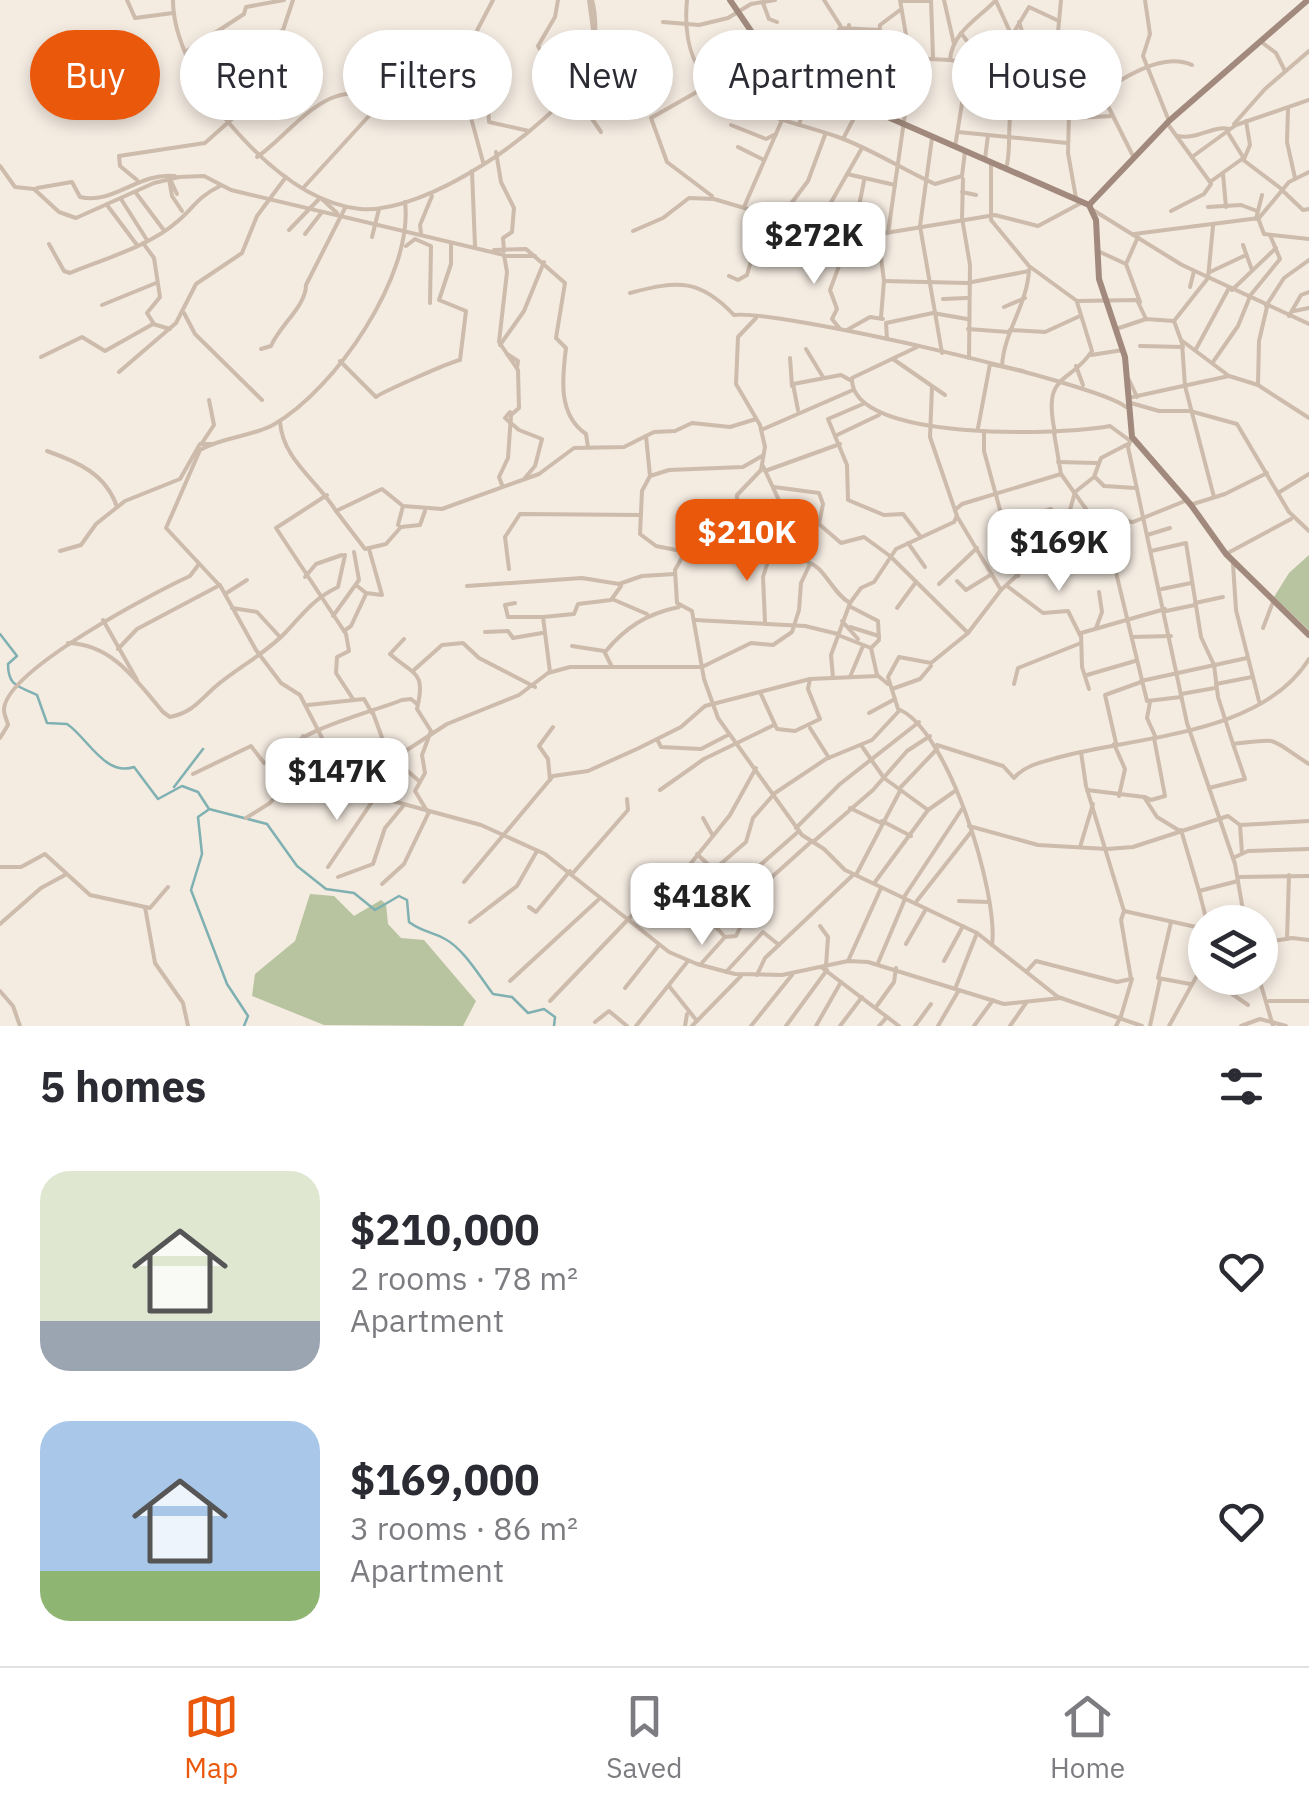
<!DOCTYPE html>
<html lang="en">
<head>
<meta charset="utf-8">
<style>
	:root { --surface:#fff; --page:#f7f7f7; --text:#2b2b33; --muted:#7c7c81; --line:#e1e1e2; --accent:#ea580c }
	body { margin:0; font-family:"IBM Plex Sans",sans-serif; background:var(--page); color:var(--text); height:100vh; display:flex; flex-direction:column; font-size:38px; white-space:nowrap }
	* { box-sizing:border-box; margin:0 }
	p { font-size:32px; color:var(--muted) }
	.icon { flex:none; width:55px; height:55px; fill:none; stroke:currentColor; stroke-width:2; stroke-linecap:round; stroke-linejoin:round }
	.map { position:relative; height:1026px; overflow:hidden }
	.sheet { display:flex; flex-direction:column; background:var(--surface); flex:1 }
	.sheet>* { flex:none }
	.hud { position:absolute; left:30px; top:30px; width:1250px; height:90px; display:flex; gap:20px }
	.tools { position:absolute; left:1188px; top:905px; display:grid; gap:20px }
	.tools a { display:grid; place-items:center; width:90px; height:90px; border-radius:50%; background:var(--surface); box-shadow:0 5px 15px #0003; font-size:50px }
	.price { position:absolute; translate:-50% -85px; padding:0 22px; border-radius:20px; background:#fff; color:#222; font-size:32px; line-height:65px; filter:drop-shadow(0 2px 5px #0008) }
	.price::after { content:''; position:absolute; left:50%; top:60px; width:30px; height:22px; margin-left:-15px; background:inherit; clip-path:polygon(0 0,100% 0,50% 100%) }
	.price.on { background:var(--accent); color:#fff }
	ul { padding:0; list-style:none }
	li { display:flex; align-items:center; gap:30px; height:250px; padding:0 40px }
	li span { display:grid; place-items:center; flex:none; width:280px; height:200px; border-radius:30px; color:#555 }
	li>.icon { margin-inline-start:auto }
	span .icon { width:120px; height:120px; fill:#fffc; stroke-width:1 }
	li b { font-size:42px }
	h2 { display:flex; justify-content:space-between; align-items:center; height:120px; padding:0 40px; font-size:42px }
	.chip { padding:0 35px; border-radius:45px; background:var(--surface); box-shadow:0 5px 15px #0003; font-size:35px; line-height:90px }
	.chip.on { background:var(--accent); color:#fff }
	.dock { display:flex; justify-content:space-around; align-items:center; height:140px; border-top:2px solid var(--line); background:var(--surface); font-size:28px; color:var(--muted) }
	.dock a { display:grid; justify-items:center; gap:5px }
	.dock .on { color:var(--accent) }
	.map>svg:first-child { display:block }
</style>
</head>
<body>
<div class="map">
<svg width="1309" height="1026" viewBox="0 0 1309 1026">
	<rect width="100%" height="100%" fill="#f4ebe1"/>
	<!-- green -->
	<g fill="#b8c4a0">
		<path d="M1309,555V630L1274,597L1289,573Z"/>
		<path d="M310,894L334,896L354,916L381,900L386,904L388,924L401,938L424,940L476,1001L463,1026L324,1025L252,996L255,974L295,941Z"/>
	</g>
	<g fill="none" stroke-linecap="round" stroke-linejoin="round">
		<!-- stream -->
		<g stroke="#7fb0b2" stroke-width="2.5">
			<path d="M0,634L17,656L8,664C8,687 19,686 37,695L47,723L67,724C87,737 105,777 134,767L158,799L182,786L198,792L209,809L267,824L297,866L326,889L354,893L375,910L399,896L407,900L409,922C422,932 433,932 445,939C464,949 480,977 493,994L512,997L528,1013L544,1009L555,1017L554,1026"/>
			<path d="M174,787L203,749"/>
			<path d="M208,810L198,817L202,854L191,890L227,984L248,1016L244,1026"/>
		</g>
		<!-- street -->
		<g stroke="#cdbbac" stroke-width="4">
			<path d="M127,0L135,18L173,13"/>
			<path d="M173,0C173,40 199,85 224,117C257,157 304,203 360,209C426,215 549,129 583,75C596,55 598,22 592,0"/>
			<path d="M558,0L555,17L538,46L565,94"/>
			<path d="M589,0L595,44"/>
			<path d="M687,0C677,107 760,110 838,137C872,149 903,170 935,184L962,176L965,151"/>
			<path d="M824,0L840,25"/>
			<path d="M931,0L933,57"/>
			<path d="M944,0L954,44"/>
			<path d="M1061,0L1056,54L1069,114L1068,153L1076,198"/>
			<path d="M1145,0L1150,34L1143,56L1169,121"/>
			<path d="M901,1H931"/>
			<path d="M996,1L1016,45L1057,63"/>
			<path d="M763,3L769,19L777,22"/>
			<path d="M663,22L699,25L728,18L751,4L775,0"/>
			<path d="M1019,22L1028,50"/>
			<path d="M849,25L852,100"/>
			<path d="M961,33L973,49L966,61"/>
			<path d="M1011,37L1029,7L1059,21"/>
			<path d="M1260,41L1276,53L1285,71"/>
			<path d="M187,51L244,14L246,7L284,0"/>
			<path d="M910,58L950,60"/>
			<path d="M1027,75L1046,95L1067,108"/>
			<path d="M432,84L436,99L467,103L483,162"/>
			<path d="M709,85L651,118L667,162L712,196"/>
			<path d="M816,86L828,46L840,28L880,30"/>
			<path d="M1063,86L1097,84L1133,156"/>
			<path d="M571,88L601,132"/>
			<path d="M1033,90L1047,96"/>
			<path d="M211,98L212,75L283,30L293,0"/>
			<path d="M488,101L489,122L529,131"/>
			<path d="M738,103L755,64L766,53"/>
			<path d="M1288,109L1287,142L1295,178"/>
			<path d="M1073,118C1097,93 1157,48 1192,65"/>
			<path d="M1073,118L1113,116"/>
			<path d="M1167,123L1210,182L1242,159L1283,190"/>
			<path d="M1234,124L1265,89L1309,51"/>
			<path d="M731,125L766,139L776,134"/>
			<path d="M799,125L811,84"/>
			<path d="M1227,131L1243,157"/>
			<path d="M958,132L1067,143"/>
			<path d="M1178,136C1197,140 1213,125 1229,129"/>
			<path d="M932,138L920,226L942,353"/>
			<path d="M843,139L854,118L871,111L880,25L900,10"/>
			<path d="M738,147L762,159"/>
			<path d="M955,147L967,72L963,62L950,60C952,32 978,19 996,0"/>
			<path d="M496,152L501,182L514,208L512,232L503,238L504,251"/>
			<path d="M257,157C291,134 334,67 381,105"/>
			<path d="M1192,157L1236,125L1309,100"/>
			<path d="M985,159L988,135"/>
			<path d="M1244,159L1250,145L1246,121"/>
			<path d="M991,163V220L1029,266L1077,301L1137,300L1146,319"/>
			<path d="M0,166L15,187L34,189L59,212L76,218L154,183L179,177L204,176L231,190L504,255L507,272L499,342L518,370L519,408L511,415L508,458L499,477L502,485"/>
			<path d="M1006,169C1013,145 1004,116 1017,96H1024"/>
			<path d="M472,171L475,246"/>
			<path d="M847,174L895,185"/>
			<path d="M1223,174L1226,207"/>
			<path d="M169,179L172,196L182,211"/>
			<path d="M170,179L177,194"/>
			<path d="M963,179L962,218L970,265L969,358"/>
			<path d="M137,180L120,166L119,156L205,143L279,77L280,64L266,43"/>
			<path d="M304,187L378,106L422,97L435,64L472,40L493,0"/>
			<path d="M37,188L72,182L80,197C114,205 138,172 175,176"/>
			<path d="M1283,191L1303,210L1309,209"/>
			<path d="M962,192L976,195"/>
			<path d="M136,193L163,229"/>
			<path d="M121,199L147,240"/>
			<path d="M322,199L337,213"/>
			<path d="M405,202C414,275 335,390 273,425C250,437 222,437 200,450L166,528L221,587L256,650L281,683L300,695L339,771L363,793L481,825L545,854L669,952L697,964L735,974L782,975L848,961L868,962L1004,1004L1061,998"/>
			<path d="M107,205L137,245"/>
			<path d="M744,207L782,120"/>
			<path d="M1208,207L1241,205L1257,211"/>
			<path d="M1093,210L1182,265L1309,324"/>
			<path d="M858,211L864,181"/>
			<path d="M1171,211L1204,194L1211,184"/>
			<path d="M781,217L808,181L825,135"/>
			<path d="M1258,218L1264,234L1309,239"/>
			<path d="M1256,219L1262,195"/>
			<path d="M1213,226L1208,278L1174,321L1182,343L1185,386L1214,497"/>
			<path d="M817,227L862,148"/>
			<path d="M289,230L320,198"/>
			<path d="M633,231L663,218L689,198L714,199L849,239L995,215L1038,226L1081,203"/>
			<path d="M421,233L420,225L432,196"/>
			<path d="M888,233L905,114V77L911,64L900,0"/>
			<path d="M305,234L322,212"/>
			<path d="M878,234L884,281L881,317"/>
			<path d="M1134,234L1259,218L1289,182L1309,172"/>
			<path d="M372,237L379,209"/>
			<path d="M143,243L154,258L160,297L147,313L154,324"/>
			<path d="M49,244L64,271L70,273C104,259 150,246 178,221C193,208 199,196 220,186"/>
			<path d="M1243,245L1252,270"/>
			<path d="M406,246L415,239L431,246L430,303"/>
			<path d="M494,250L526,249L565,283L556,338L566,348C562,379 558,415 586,434L588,447"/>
			<path d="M1100,252L1126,264L1140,302"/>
			<path d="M505,256H535"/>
			<path d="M1126,264L1138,237"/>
			<path d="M1210,272L1246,255"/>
			<path d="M729,276L738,280L747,275L765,213"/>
			<path d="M884,281L967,283L1029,271"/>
			<path d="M1190,287L1194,271"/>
			<path d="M1232,290L1276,248"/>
			<path d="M630,293C679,280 700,279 734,315C774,309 1096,382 1126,407"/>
			<path d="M1249,297L1280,259L1270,235"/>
			<path d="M943,299L967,298"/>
			<path d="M102,305L156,283"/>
			<path d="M1266,306L1284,278L1309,260"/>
			<path d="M1004,307L1025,298"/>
			<path d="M1294,311L1309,308"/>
			<path d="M184,313L195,334L262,400"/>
			<path d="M1289,316L1301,295L1309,292"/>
			<path d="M840,329L832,319L837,309L830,290L849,239"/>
			<path d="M968,329L1008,332"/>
			<path d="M1116,329L1146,319L1174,321"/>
			<path d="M847,330L870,317L883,319"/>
			<path d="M1010,330L1045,332L1080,316"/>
			<path d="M887,339L886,323L933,313L967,319"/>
			<path d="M1181,340L1229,376"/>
			<path d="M500,345L524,311L544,262"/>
			<path d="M1140,346L1183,347"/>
			<path d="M917,347L852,378C849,443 1065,435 1110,426L1129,440"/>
			<path d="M261,349L271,346C280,325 306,306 306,285L345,208"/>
			<path d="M806,349L823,377"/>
			<path d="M1196,349L1229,288"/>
			<path d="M507,354L518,361L517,368"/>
			<path d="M1091,355L1123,350"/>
			<path d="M41,357L82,337L105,351L153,324L170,329"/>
			<path d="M790,358L792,386"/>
			<path d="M893,359L945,395"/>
			<path d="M340,361L376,397C380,393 450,362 460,360L466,311L439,300L451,264V243"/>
			<path d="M1213,362L1238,326L1249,299"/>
			<path d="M1002,366C1004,331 1027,306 1029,270"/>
			<path d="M1076,366L1083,385"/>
			<path d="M119,372L176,323L196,284L242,253L257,216L286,177"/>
			<path d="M1129,380L1137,397"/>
			<path d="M1258,385L1259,341L1267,307"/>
			<path d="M932,387L930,437L957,516L954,522L896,549L874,582L861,588L850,603C836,595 830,580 819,569C798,549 710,543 684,554L675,570L677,603L692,611L704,679L718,718L802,835L824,849L845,870L977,933L1058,997L1142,1026"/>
			<path d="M1128,398L1229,376L1258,385L1309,418"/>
			<path d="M1131,403L1159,411H1190L1237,424L1289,512L1309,531"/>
			<path d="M863,404L828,419L835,436L879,415"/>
			<path d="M798,410L793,384L841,375L850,380"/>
			<path d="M510,412L505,418L519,430L542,439L535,466L525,478"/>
			<path d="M280,422C283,460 317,480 336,511L382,489L403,506L442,509L539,474L574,448L624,447L654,432L675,431L692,423L730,427L756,419"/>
			<path d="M978,428L990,364L1023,371"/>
			<path d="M761,430L853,390"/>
			<path d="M984,431V451L1018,576"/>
			<path d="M1054,433L1061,474L1091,516L1113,560L1147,701L1181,697"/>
			<path d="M1055,433C1042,371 1069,386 1092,351L1077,302"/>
			<path d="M646,436L650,476"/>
			<path d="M835,436L847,465L848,500L884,515L903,514L920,536"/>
			<path d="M1132,437L1128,447L1187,723L1235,864L1245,922"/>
			<path d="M202,443L214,425L209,400"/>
			<path d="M47,451C78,462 106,474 117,507"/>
			<path d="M1058,462L1097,463"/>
			<path d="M763,466L795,535L801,536L819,524L841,543L864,537L890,556L968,633"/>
			<path d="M765,471L840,444"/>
			<path d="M1095,477L1104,486L1136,488"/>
			<path d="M774,487L819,493L823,504L819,524"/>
			<path d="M1278,493L1309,474"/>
			<path d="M327,495L276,528L346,634L349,651L337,657L336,673L353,699"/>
			<path d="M1193,504L1225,494L1267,473"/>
			<path d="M955,510L962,504L1061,474"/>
			<path d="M336,511L365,549L386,544L401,527L420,525L425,511"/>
			<path d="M1066,515L1091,517"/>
			<path d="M1091,516L1133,522L1185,501"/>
			<path d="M958,518L1001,590"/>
			<path d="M1005,523L1051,509"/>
			<path d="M398,525L403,506"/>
			<path d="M1147,535L1170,528"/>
			<path d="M908,543L925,567"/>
			<path d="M735,548L737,495L761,470L765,447L760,425L736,384L738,337L756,318"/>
			<path d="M60,551L81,545L96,524L125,501L180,479L200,444H212"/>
			<path d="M1151,551L1186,543L1201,637L1214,665L1218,697L1233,744C1284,738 1266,737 1309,764"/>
			<path d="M686,552L656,546L640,534L642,491L650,476L669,470L743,467L762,456"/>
			<path d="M781,554L783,538L791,529"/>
			<path d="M1226,554L1291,519"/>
			<path d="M1233,564L1236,610L1259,701"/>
			<path d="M509,569L505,537L520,514L641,515"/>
			<path d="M305,577L316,564L342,555"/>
			<path d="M957,581L966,590L992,574"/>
			<path d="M939,584L977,548"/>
			<path d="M356,585L366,593L382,595L369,549"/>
			<path d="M467,586L582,578L619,584L642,576L675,574"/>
			<path d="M1007,586L1043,613L1068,611L1080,635"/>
			<path d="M1162,589L1191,583"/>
			<path d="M225,594L247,580"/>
			<path d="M612,599L647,614"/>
			<path d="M515,603L505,605L508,617H543"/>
			<path d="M1195,603L1223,597"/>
			<path d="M849,606L878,621L879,640L871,648"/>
			<path d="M232,608L257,612L280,637"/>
			<path d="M897,608L916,582"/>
			<path d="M1166,611L1195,605"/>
			<path d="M333,616L359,580L354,552"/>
			<path d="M103,620L137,680"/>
			<path d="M695,620L805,626L838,634"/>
			<path d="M842,621L858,639"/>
			<path d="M765,622L763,577L770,555"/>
			<path d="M850,627L879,636"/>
			<path d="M1096,628L1102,612L1099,592"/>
			<path d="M1263,628L1273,602"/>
			<path d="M344,631L351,626L366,594"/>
			<path d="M485,632L508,631L513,638L542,633"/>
			<path d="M838,635L871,648L877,675L888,684"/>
			<path d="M1132,637L1171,636"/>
			<path d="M404,639L390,654C415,676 426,671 417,709L431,731L422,755L425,773L415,791L427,811"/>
			<path d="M68,643C112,644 137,681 163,712L170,717C193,712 199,701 215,687C237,668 265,654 285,633C303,614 313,599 338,587L345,555"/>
			<path d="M572,646L604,651L612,667"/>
			<path d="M118,649L137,629L220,585"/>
			<path d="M605,652C626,627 646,614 679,607"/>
			<path d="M414,670L442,645L463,643L479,658L535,687"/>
			<path d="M550,672L543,617L574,614L578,604L611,600L621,586"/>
			<path d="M1087,675L1135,661"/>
			<path d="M850,677L863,646"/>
			<path d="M833,678L831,655L850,603"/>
			<path d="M1141,681L1247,658"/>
			<path d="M1014,684L1018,668L1081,643"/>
			<path d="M1216,684L1252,677"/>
			<path d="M892,689L920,679L931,666"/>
			<path d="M1089,689L1082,667L1081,633L1165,609"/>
			<path d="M760,692L777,729L795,731L820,719L808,689L810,679"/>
			<path d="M1181,694L1215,688"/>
			<path d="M1150,702L1147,718L1156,738"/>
			<path d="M308,705L364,699L372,713"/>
			<path d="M373,713L388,754L419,781"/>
			<path d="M869,713L895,699"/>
			<path d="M810,728L829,758"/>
			<path d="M303,736L318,768H324L333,758"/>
			<path d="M0,738L8,725C7,720 4,715 4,710C4,671 155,592 190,576L199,564"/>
			<path d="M657,739L661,747L701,749L728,735"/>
			<path d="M1116,743L1105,695L1141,682"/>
			<path d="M1114,744L1125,769L1119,796"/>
			<path d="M861,745L884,778L928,810L955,791"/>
			<path d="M937,745L1003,766L1014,778C1025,765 1042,762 1060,757C1138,736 1262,735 1309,659"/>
			<path d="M1081,752L1086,786L1124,911L1205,929"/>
			<path d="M193,774L251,746L264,763L282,756C294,731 372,712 402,700L411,699L417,704"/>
			<path d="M550,780L548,759L539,746L553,727"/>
			<path d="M1209,788L1245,779L1233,744"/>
			<path d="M899,789L937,749"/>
			<path d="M660,790L704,759L774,725"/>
			<path d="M1087,790L1144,797L1157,817L1180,831"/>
			<path d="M1145,797L1151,800L1165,796L1154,738"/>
			<path d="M850,808L881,823"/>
			<path d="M246,818L270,803L310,754"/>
			<path d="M703,818L713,836"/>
			<path d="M882,821L911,836"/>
			<path d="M969,826L1038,845L1107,849L1133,847L1228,816L1240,825"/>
			<path d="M796,828L840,784L919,722"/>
			<path d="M1181,830L1199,891L1238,881"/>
			<path d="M813,842L873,790L907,751L930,736"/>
			<path d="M1080,847L1093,804"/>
			<path d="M1242,853L1240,825L1309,821"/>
			<path d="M697,854L714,870"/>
			<path d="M1233,858L1248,851L1309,849"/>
			<path d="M0,867H21L45,854L90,895L150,908L168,887"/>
			<path d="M328,867L407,750L447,724L519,695L548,673L570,667H702L751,643L773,645L792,632L799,610L801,583L810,564"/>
			<path d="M573,873L628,810L627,799"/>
			<path d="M856,875L900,791"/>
			<path d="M338,877L373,864L385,828L404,805"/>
			<path d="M1239,877L1309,876"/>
			<path d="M464,882L553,776L588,771L639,748L681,727L705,706L810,679L878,676"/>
			<path d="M875,882L928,810"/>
			<path d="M382,884L404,864L429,812"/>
			<path d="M1199,891L1207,922"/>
			<path d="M698,896L695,886L746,842L753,818L775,793L826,759L872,740L899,711"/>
			<path d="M904,897L962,809"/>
			<path d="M959,901L989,902"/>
			<path d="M916,902L971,832"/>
			<path d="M145,907L155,963L183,1003L188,1026"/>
			<path d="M529,907L536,912L570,871"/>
			<path d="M470,922L517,886L537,851"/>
			<path d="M1171,922L1158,978L1190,984"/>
			<path d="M0,924L41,888L65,875"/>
			<path d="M820,926L828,937L826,966"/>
			<path d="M725,937L736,936L750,907L773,876L812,841"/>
			<path d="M1287,939L1289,875"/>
			<path d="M1260,943L1292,938L1309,940"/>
			<path d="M906,944L926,909"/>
			<path d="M992,945C999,895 948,728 898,709L888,677L899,657L931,663L968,633L1001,590L1034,560L1070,510L1075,492L1094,477L1101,458L1128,444"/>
			<path d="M848,961L881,888"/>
			<path d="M944,961L963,926"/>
			<path d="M878,963L905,899"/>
			<path d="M700,965L725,937L704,914L739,892L758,867L799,831"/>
			<path d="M821,967L899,1026"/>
			<path d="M1027,971L1036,961L1117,982L1131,979L1121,920L1124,911"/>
			<path d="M726,972L763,932L779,945"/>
			<path d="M757,975L765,958L853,875"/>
			<path d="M1209,978L1248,1005"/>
			<path d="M1259,978L1273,1026"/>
			<path d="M510,981L598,900"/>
			<path d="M669,986L697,1021"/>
			<path d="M625,988L659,945"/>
			<path d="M955,989L977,933"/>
			<path d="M0,991L13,1006L20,1026"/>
			<path d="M550,1001L639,908L687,868L730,815L756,768"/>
			<path d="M1269,1001H1309"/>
			<path d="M876,1007L894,982L896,968"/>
			<path d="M1121,1016L1132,979"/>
			<path d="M595,1022L609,1011L627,1026"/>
			<path d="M636,1026L688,961"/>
			<path d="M685,1026L687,1014"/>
			<path d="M692,1026L741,976"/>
			<path d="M751,1026L792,975"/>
			<path d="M786,1026L827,970"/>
			<path d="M816,1026L841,982"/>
			<path d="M840,1026L862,997"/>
			<path d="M879,1026L887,1017"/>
			<path d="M915,1026L931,1004"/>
			<path d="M938,1026L959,990"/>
			<path d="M974,1026L993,1000"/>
			<path d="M1010,1026L1026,1003"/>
			<path d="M1116,1026L1121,1016"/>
			<path d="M1150,1026L1160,980"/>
			<path d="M1169,1026L1205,961"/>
			<path d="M1241,1026L1260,1019L1286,1026"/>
		</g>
		<!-- secondary -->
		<g stroke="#a18a7d" stroke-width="6">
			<path d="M730,0L766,53L794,76L1089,205L1096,220L1099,279L1125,357L1132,437L1191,505L1226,554L1309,635"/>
			<path d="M1089,205L1169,121L1308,0"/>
		</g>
	</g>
</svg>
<div class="tools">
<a><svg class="icon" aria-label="layers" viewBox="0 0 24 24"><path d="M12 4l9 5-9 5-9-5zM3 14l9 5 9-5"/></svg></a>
</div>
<b class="price" style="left:814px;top:287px">$272K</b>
<b class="price on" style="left:747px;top:584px">$210K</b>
<b class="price" style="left:1059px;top:594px">$169K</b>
<b class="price" style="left:337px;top:823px">$147K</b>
<b class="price" style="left:702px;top:948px">$418K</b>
<div class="hud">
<a class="chip on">Buy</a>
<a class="chip">Rent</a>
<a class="chip">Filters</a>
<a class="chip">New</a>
<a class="chip">Apartment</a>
<a class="chip">House</a>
</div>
</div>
<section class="sheet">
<h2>5 homes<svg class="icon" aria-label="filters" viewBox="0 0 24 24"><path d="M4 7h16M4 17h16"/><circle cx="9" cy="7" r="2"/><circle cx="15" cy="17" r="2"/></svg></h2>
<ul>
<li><span style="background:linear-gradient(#dfe7d0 75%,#9aa5b1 0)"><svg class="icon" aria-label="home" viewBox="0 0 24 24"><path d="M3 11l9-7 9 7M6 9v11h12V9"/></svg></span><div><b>$210,000</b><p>2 rooms · 78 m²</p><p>Apartment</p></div><svg class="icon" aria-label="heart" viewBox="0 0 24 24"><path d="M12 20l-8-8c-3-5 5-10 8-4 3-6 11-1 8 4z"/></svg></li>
<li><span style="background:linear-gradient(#a9c7e8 75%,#8fb573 0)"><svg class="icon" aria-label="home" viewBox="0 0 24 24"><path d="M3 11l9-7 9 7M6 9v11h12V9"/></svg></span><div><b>$169,000</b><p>3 rooms · 86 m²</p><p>Apartment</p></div><svg class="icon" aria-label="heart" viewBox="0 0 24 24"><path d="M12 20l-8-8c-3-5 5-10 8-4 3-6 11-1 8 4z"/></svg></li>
</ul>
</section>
<nav class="dock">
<a class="on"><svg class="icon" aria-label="map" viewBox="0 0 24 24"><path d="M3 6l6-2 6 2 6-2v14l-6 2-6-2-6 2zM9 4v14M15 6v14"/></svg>Map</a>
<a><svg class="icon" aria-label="saved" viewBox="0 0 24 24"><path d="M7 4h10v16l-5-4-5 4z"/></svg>Saved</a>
<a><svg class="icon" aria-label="home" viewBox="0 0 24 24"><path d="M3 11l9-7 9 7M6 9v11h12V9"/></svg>Home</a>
</nav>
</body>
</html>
